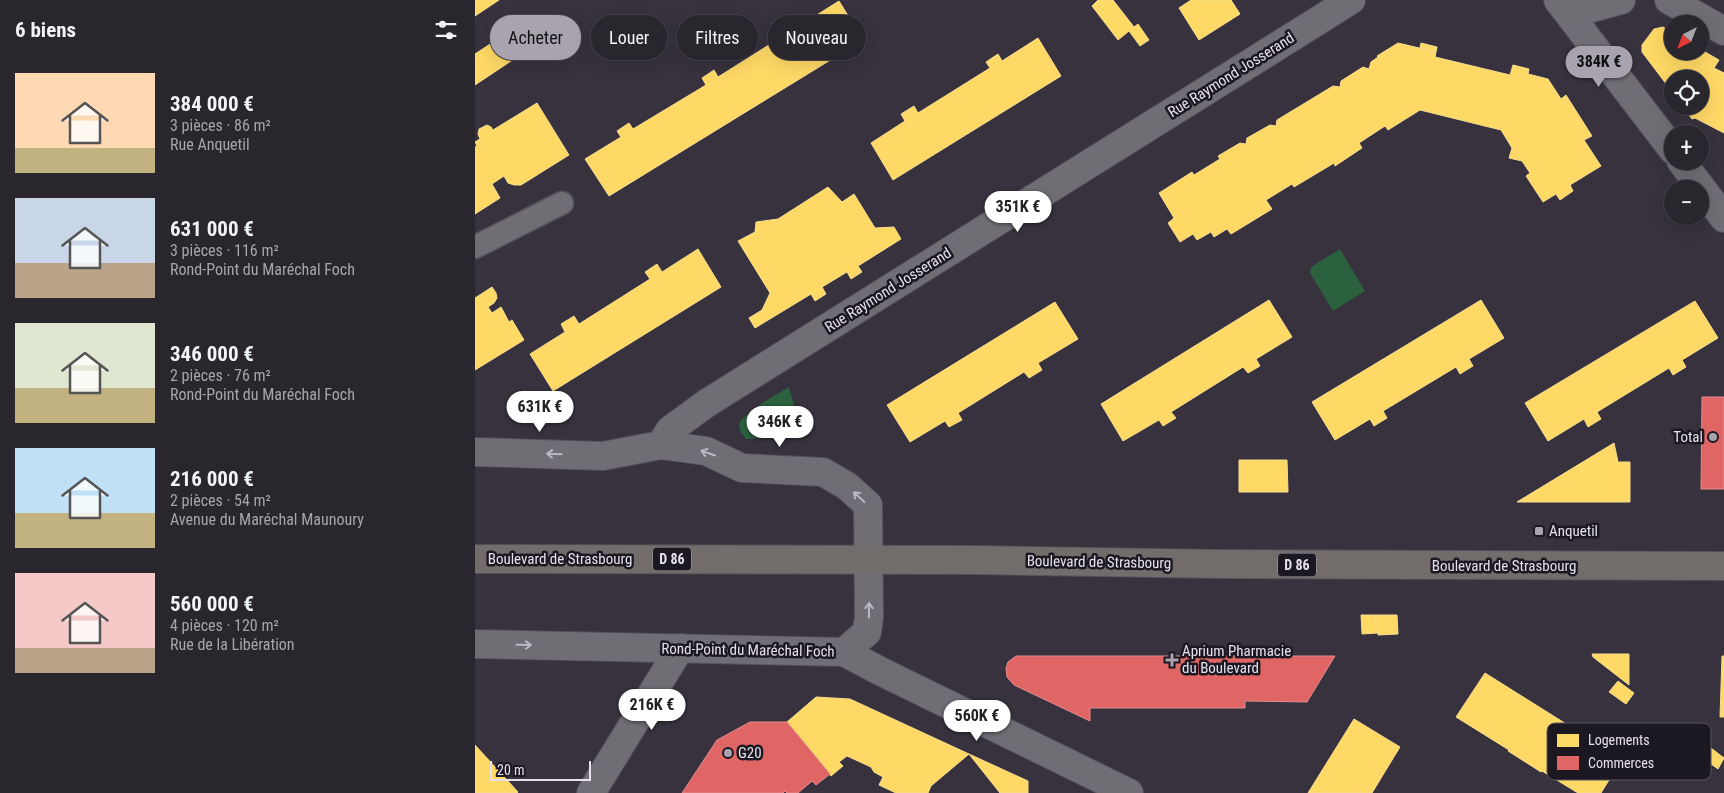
<!DOCTYPE html>
<html lang="fr">
<head>
<meta charset="utf-8">
<style>
	:root { --surface:#29262e; --page:#312e36; --text:#f1f3f6; --muted:#a5a5aa; --line:#45434a; --accent:#a8a3af }
	body { margin:0; font-family:"Roboto Condensed",sans-serif; background:var(--page); color:var(--text); height:100vh; display:flex; flex-direction:column; font-size:19px; white-space:nowrap }
	* { box-sizing:border-box; margin:0 }
	p { font-size:16px; color:var(--muted) }
	.icon { flex:none; width:28px; height:28px; fill:none; stroke:currentColor; stroke-width:2; stroke-linecap:round; stroke-linejoin:round }
	.map { position:relative; flex:1; overflow:hidden }
	.panel { display:flex; flex-direction:column; background:var(--surface); width:475px }
	.panel>* { flex:none }
	.banner { position:absolute; left:15px; top:15px; width:475px; height:45px; display:flex; gap:10px }
	.needle { width:32px; rotate:222deg }
	.buttons { position:absolute; left:1189px; top:15px; display:grid; gap:10px }
	.buttons a { display:grid; place-items:center; width:45px; height:45px; border-radius:50%; background:var(--surface); box-shadow:0 5px 20px #0002,0 0 0 1px var(--line); font-size:25px }
	.scale { position:absolute; left:15px; bottom:12px; width:101px; box-sizing:border-box; padding-left:5px; border:2px solid #e5e0ec; border-top:0; font-size:14px; line-height:18px; white-space:nowrap; color:#e5e0ec; -webkit-text-stroke:4px #1c1821; paint-order:stroke }
	.price { position:absolute; translate:-50% -42px; padding:0 11px; border-radius:18px; background:#fff; color:#222; font-size:16px; line-height:32px; filter:drop-shadow(0 1px 2px #0008) }
	.price::after { content:''; position:absolute; left:50%; top:30px; width:15px; height:11px; margin-left:-8px; background:inherit; clip-path:polygon(0 0,100% 0,50% 100%) }
	.price.selected { background:var(--accent); color:#111 }
	ul { padding:0; list-style:none }
	li { display:flex; align-items:center; gap:15px; height:125px; padding:0 15px }
	li span { display:grid; place-items:center; flex:none; width:140px; height:100px; border-radius:0px; color:#555 }
	li>.icon { margin-inline-start:auto }
	span .icon { width:60px; height:60px; fill:#fffc; stroke-width:1 }
	li b { font-size:21px }
	h2 { display:flex; justify-content:space-between; align-items:center; height:60px; padding:0 15px; font-size:21px }
	.chip { padding:0 18px; border-radius:22px; background:var(--surface); box-shadow:0 5px 20px #0002,0 0 0 1px var(--line); font-size:18px; line-height:45px }
	.chip.selected { background:var(--accent); color:#111 }
	main { display:flex; flex:1; min-height:0 }
	.map>svg:first-child { display:block }
</style>
</head>
<body>
<main>
<section class="panel">
<h2>6 biens<svg class="icon" aria-label="filters" viewBox="0 0 24 24"><path d="M4 7h16M4 17h16"/><circle cx="9" cy="7" r="2"/><circle cx="15" cy="17" r="2"/></svg></h2>
<ul>
<li><span style="background:linear-gradient(#ffd9b3 75%,#c2b280 0)"><svg class="icon" aria-label="home" viewBox="0 0 24 24"><path d="M3 11l9-7 9 7M6 9v11h12V9"/></svg></span><div><b>384 000 €</b><p>3 pièces · 86 m²</p><p>Rue Anquetil</p></div></li>
<li><span style="background:linear-gradient(#c9d6e8 65%,#b9a48a 0)"><svg class="icon" aria-label="home" viewBox="0 0 24 24"><path d="M3 11l9-7 9 7M6 9v11h12V9"/></svg></span><div><b>631 000 €</b><p>3 pièces · 116 m²</p><p>Rond-Point du Maréchal Foch</p></div></li>
<li><span style="background:linear-gradient(#dfe7d0 65%,#c2b280 0)"><svg class="icon" aria-label="home" viewBox="0 0 24 24"><path d="M3 11l9-7 9 7M6 9v11h12V9"/></svg></span><div><b>346 000 €</b><p>2 pièces · 76 m²</p><p>Rond-Point du Maréchal Foch</p></div></li>
<li><span style="background:linear-gradient(#bfe0f5 65%,#c2b280 0)"><svg class="icon" aria-label="home" viewBox="0 0 24 24"><path d="M3 11l9-7 9 7M6 9v11h12V9"/></svg></span><div><b>216 000 €</b><p>2 pièces · 54 m²</p><p>Avenue du Maréchal Maunoury</p></div></li>
<li><span style="background:linear-gradient(#f6c9c9 75%,#b9a48a 0)"><svg class="icon" aria-label="home" viewBox="0 0 24 24"><path d="M3 11l9-7 9 7M6 9v11h12V9"/></svg></span><div><b>560 000 €</b><p>4 pièces · 120 m²</p><p>Rue de la Libération</p></div></li>
</ul>
</section>
<div class="map">
<svg width="1249" height="793" viewBox="0 0 1249 793">
	<rect width="100%" height="100%" fill="#37323d"/>
	<!-- green -->
	<g fill="#2b613e">
		<path d="M865,249L890,291L858,311L835,273L836,267Z"/>
		<path d="M314,387L327,434L271,439C268,435 264,430 264,425C265,414 304,393 314,387Z"/>
	</g>
	<!-- homes -->
	<g fill="#ffd966" stroke="#f7db8e">
		<path d="M0,0H24L0,16Z"/>
		<path d="M623,0H638L659,27L663,24L674,40L665,46L654,31L643,40L617,6Z"/>
		<path d="M716,0H756L765,14L724,40L704,8Z"/>
		<path d="M364,1L388,40L134,196L110,159L146,137L142,131L154,123L158,129L231,85L227,78L239,70L243,77L316,31L313,25L325,17L329,23Z"/>
		<path d="M53,19L59,28L49,35L57,47L0,85V54Z"/>
		<path d="M1188,27L1198,33V51H1225V49L1244,60L1239,68L1249,73V133L1220,118L1217,119L1207,106H1225V79H1198V93L1167,52V45L1179,29Z"/>
		<path d="M563,38L586,76L418,180L396,143L430,121L426,114L439,106L443,113L515,68L511,62L523,54L527,61Z"/>
		<path d="M923,43L961,52L960,57L1035,75L1038,65L1054,69L1053,74L1073,79L1086,99L1091,95L1117,136L1109,140L1126,166L1095,185L1098,191L1085,200L1081,194L1068,202L1051,176L1055,173L1047,161L1034,158L1037,148L1026,130L945,110L913,130L910,126L884,143L887,148L860,166L859,163L819,187L817,184L791,200L797,209L756,234L752,229L739,237L736,232L722,240L718,234L705,242L693,223L699,218L684,193L717,172L719,175L745,159L743,156L765,143L771,144L772,138L795,125L801,126L802,120L858,86L865,87L866,81L888,67L894,69L896,62L903,57L902,56Z"/>
		<path d="M946,43L962,47L961,52L945,48Z"/>
		<path d="M62,103L94,155L46,185H39L33,183L29,176L17,184L25,198L0,214V147L2,146L0,142L5,139L3,134L4,129L12,125L16,127L18,130Z"/>
		<path d="M353,187L367,202L379,194L400,228L419,227L426,239L383,266L387,272L376,279L372,272L347,287L351,294L340,301L336,294L280,328L274,318L287,310L295,293L263,241L280,232L281,222L303,219Z"/>
		<path d="M223,249L246,287L78,391L55,354L90,332L86,324L99,316L104,324L175,279L170,272L182,264L187,272Z"/>
		<path d="M17,287L21,293L22,298L19,303L13,307L17,313L26,307L34,322L37,320L49,340L0,370V298Z"/>
		<path d="M794,300L817,337L781,359L785,366L773,373L768,367L696,412L701,418L688,426L684,420L648,441L626,404Z"/>
		<path d="M1006,300L1029,338L994,359L998,366L985,374L981,367L908,411L912,418L899,426L895,419L860,440L837,402Z"/>
		<path d="M1220,301L1243,338L1207,360L1211,367L1198,375L1194,368L1122,412L1126,419L1113,427L1109,419L1073,441L1050,403Z"/>
		<path d="M580,302L603,339L563,363L567,370L554,378L549,372L483,413L487,420L474,427L470,421L435,442L412,405Z"/>
		<path d="M1139,443L1143,462H1155V502H1042Z"/>
		<path d="M764,460H812L813,492H764Z"/>
		<path d="M886,615H903V633L887,634Z"/>
		<path d="M903,615H922L923,634L903,635Z"/>
		<path d="M1117,654H1154V685L1118,657Z"/>
		<path d="M1247,656H1249V717H1245Z"/>
		<path d="M1010,673L1147,759L1126,793H1103L1067,771L1066,772L1033,751L1034,750L981,717Z"/>
		<path d="M1143,681L1159,693L1151,704L1134,692Z"/>
		<path d="M341,697L375,699L494,754L456,786L453,793H421L404,785L408,777L399,772L396,767L372,756L364,762L368,766L356,776L312,722Z"/>
		<path d="M879,719L925,747L897,793H833Z"/>
		<path d="M0,745L43,792L42,793H0Z"/>
		<path d="M1232,745L1249,758L1243,769L1225,756Z"/>
		<path d="M494,754L553,781V793H525Z"/>
	</g>
	<!-- shops -->
	<g fill="#e06666" stroke="#e28b8e">
		<path d="M1227,397H1249V489H1226Z"/>
		<path d="M541,656H860L832,702L770,701V708H615V721L539,685L532,677L531,668L533,662Z"/>
		<path d="M275,722H312L355,774L341,785L337,781L323,793H312L310,791L308,793H207L242,740Z"/>
	</g>
	<g fill="none" stroke-linecap="round" stroke-linejoin="round">
		<defs>
			<path id="pedestrian" d="M0,247L87,203"/>
			<g id="minor">
				<path d="M1083,0L1198,150"/>
				<path d="M1194,0L1249,31"/>
				<path d="M1095,14L1146,0"/>
				<path d="M1206,161L1249,218"/>
				<path d="M186,445L195,430L232,403L876,0"/>
				<path d="M0,452L128,456L186,445L231,451L267,468L348,472L372,486L393,505L394,617L392,632L369,652L0,644"/>
				<path d="M369,652L405,671L654,793"/>
				<path d="M116,793L205,648"/>
			</g>
			<path id="primary" d="M0,559L500,560L745,564L1249,566"/>
		</defs>
		<!-- pedestrian casing -->
		<use href="#pedestrian" stroke="#534f58" stroke-width="25"/>
		<!-- minor casing -->
		<use href="#minor" stroke="#534f58" stroke-width="30"/>
		<!-- primary casing -->
		<use href="#primary" stroke="#534f58" stroke-width="30"/>
		<!-- pedestrian -->
		<use href="#pedestrian" stroke="#706d75" stroke-width="22"/>
		<!-- minor -->
		<use href="#minor" stroke="#706d75" stroke-width="28"/>
		<!-- primary -->
		<use href="#primary" stroke="#726d6b" stroke-width="28"/>
	</g>
	<!-- one-way arrows -->
	<defs><path id="oneway-shaft" d="M-6 0H5M1.5-3L5.5 0L1.5 3" fill="none" stroke-width="1.6" stroke-linecap="round" stroke-linejoin="round" transform="scale(1.25)"/></defs>
	<g stroke="#bcb8c2">
		<use href="#oneway-shaft" transform="translate(233 453) rotate(-161)"/>
		<use href="#oneway-shaft" transform="translate(79 454) rotate(-178)"/>
		<use href="#oneway-shaft" transform="translate(384 497) rotate(-137)"/>
		<use href="#oneway-shaft" transform="translate(394 610) rotate(-89)"/>
		<use href="#oneway-shaft" transform="translate(49 645) rotate(1)"/>
	</g>
	<!-- markers -->
	<g fill="#a8a3af" stroke="#1c1821" stroke-width="2">
		<circle cx="1238" cy="437" r="5"/>
		<rect x="1059" y="526" width="10" height="10" rx="2.5"/>
		<path d="M694.5 652.5h5v5h5v5h-5v5h-5v-5h-5v-5h5z"/>
		<circle cx="253" cy="753" r="5"/>
	</g>
	<g text-anchor="middle" stroke-width="5" stroke-linejoin="round" paint-order="stroke">
		<!-- shield labels -->
		<g fill="#1c1821" stroke="#a9a4af" stroke-width="1">
			<rect x="178" y="547.5" width="38" height="23" rx="4"/>
			<rect x="803" y="553.5" width="38" height="23" rx="4"/>
		</g>
		<g font-size="14" font-weight="bold" fill="#e5e0ec">
			<text x="197" y="564">D 86</text>
			<text x="822" y="570">D 86</text>
		</g>
		<!-- street labels -->
		<g font-size="15" fill="#e5e0ec" stroke="#1c1821">
			<text transform="translate(756 75) rotate(-32)" y="5">Rue Raymond Josserand</text>
			<text transform="translate(413 290) rotate(-32)" y="5">Rue Raymond Josserand</text>
			<text x="85" y="564">Boulevard de Strasbourg</text>
			<text transform="translate(624 562) rotate(1)" y="5">Boulevard de Strasbourg</text>
			<text x="1029" y="571">Boulevard de Strasbourg</text>
			<text transform="translate(273 650) rotate(1)" y="5">Rond-Point du Maréchal Foch</text>
		</g>
		<!-- poi labels -->
		<g font-size="15" fill="#e5e0ec" stroke="#1c1821" text-anchor="start">
			<text x="1228" y="442" text-anchor="end">Total</text>
			<text x="1074" y="536">Anquetil</text>
			<text x="707" y="656">Aprium Pharmacie<tspan x="707" dy="17">du Boulevard</tspan></text>
			<text x="263" y="758">G20</text>
		</g>
	</g>
	<!-- legend -->
	<rect x="1072" y="723" width="164" height="57" rx="8" fill="#1c1821" stroke="#58545e" stroke-width="1"/>
	<rect x="1082" y="734" width="22" height="13" fill="#ffd966"/>
	<rect x="1082" y="756" width="22" height="14" fill="#e06666"/>
	<g font-size="14" fill="#e5e0ec">
		<text x="1113" y="745">Logements</text>
		<text x="1113" y="768">Commerces</text>
	</g>
</svg>
<div class="buttons">
<a><svg class="needle" viewBox="-14 -14 28 28"><path d="M0-13l5 13h-10z" fill="#e53935"/><path d="M0 13l5-13h-10z" fill="#a5a5aa"/></svg></a>
<a><svg class="icon" aria-label="locate" viewBox="0 0 24 24"><circle cx="12" cy="12" r="6"/><path d="M12 2v4M12 18v4M2 12h4M18 12h4"/></svg></a>
<a>+</a>
<a>−</a>
</div>
<div class="scale">20 m</div>
<b class="price selected" style="left:1124px;top:88px">384K €</b>
<b class="price" style="left:543px;top:233px">351K €</b>
<b class="price" style="left:65px;top:433px">631K €</b>
<b class="price" style="left:305px;top:448px">346K €</b>
<b class="price" style="left:177px;top:731px">216K €</b>
<b class="price" style="left:502px;top:742px">560K €</b>
<div class="banner">
<a class="chip selected">Acheter</a>
<a class="chip">Louer</a>
<a class="chip">Filtres</a>
<a class="chip">Nouveau</a>
</div>
</div>
</main>
</body>
</html>
